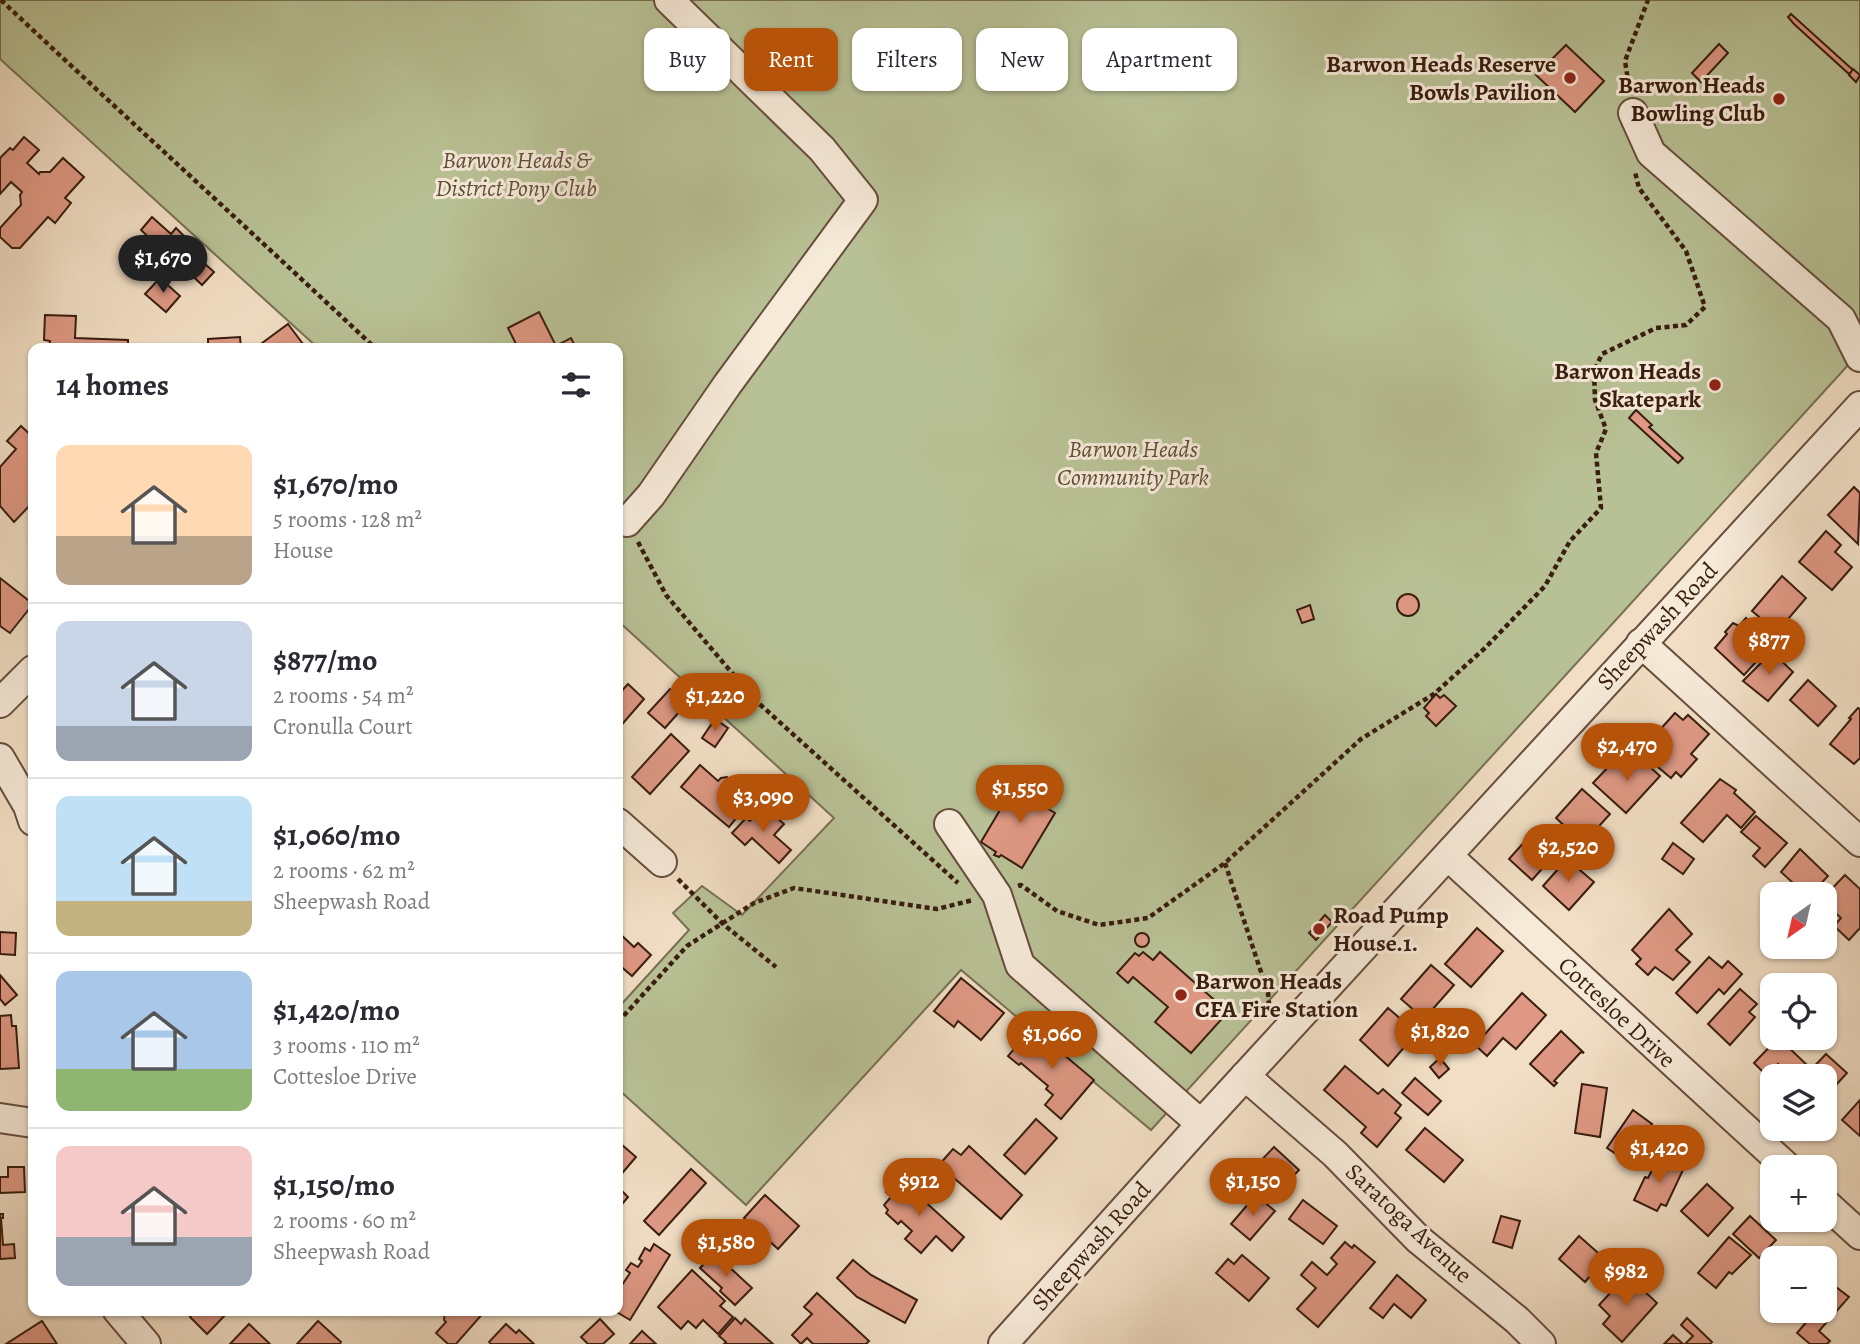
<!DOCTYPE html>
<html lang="en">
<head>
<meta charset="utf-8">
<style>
	:root { --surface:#fff; --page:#f2f2f3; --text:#2b2b33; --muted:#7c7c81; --line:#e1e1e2; --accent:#b45309 }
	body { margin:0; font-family:Alegreya,serif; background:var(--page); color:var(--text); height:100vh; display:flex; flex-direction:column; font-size:26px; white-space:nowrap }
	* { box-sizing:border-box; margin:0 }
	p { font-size:23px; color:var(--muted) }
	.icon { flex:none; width:38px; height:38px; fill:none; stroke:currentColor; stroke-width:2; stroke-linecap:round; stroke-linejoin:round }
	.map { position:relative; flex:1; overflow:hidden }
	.panel { position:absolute; left:28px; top:343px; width:595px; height:973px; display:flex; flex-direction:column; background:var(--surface); border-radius:14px; box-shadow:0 2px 5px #0004 }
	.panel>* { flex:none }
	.hud { position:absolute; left:644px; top:28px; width:665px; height:63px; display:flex; gap:14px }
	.needle { width:46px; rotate:214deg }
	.buttons { position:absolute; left:1760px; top:882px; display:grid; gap:14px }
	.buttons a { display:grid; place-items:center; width:77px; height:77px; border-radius:14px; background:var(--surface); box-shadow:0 2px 5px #0004; font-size:35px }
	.price { position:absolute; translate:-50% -60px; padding:0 16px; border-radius:24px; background:var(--accent); color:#fff; font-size:23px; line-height:46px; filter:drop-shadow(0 2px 4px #0008) }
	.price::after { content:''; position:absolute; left:50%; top:42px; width:21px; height:16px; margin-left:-10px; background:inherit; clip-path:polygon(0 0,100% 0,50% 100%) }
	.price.selected { background:#222; color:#fff }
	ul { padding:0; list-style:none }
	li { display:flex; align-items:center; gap:21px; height:175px; padding:0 28px }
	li+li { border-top:2px solid var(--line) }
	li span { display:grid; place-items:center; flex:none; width:196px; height:140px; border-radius:14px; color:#555 }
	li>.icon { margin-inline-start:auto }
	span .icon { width:84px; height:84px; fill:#fffc; stroke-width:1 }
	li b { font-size:30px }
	h2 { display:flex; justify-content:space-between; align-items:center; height:84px; padding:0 28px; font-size:30px }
	.chip { padding:0 24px; border-radius:14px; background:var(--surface); box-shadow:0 2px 5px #0004; font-size:24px; line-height:63px }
	.chip.selected { background:var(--accent); color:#fff }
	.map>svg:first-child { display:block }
</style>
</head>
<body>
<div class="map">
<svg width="1860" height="1344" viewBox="0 0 1860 1344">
	<rect width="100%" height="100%" fill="#f1dec4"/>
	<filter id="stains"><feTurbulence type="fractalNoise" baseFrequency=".00286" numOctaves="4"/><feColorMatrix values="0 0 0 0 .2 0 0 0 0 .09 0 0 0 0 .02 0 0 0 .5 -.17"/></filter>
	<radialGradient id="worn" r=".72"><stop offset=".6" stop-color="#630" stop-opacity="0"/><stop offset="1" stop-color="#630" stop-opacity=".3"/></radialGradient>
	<!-- green -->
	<path fill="#b8c195" stroke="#786f52" stroke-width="2" d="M0,0H1860V352L1151,1130L961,970L746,1205L618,1089V1008L689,930L673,913L702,886L742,915L834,818L618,621V348H318L0,59Z"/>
	<!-- building -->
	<g fill="#de9883" stroke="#391d0f" stroke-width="2">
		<path d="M1791,14L1853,70L1849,74L1794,24L1788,17Z"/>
		<path d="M1719,44L1728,53L1701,82L1692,73Z"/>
		<path d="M1566,45L1604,81L1575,112L1536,75Z"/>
		<path d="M1853,69L1860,75L1856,82L1849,75Z"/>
		<path d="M24,137L39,150L27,163L39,174L40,172H50L63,158L84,177L65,198L71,203L55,223L48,217L20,248H12L0,237V228L21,205L20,195L22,192L11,182L0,194V158L10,148L13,150Z"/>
		<path d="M152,217L171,234L176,228L187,239L183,244L214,272L202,285L173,257L166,264L163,261L158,266L152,261L156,256L153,253L159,247L141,230Z"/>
		<path d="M160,278L180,296L166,312L145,294Z"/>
		<path d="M539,312L556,346L571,338L576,348H518L508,328Z"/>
		<path d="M45,315L76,316L75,338L128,340V348H49L50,341L44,340Z"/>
		<path d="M288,324L306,348H260L258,346Z"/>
		<path d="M240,337L241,348H208V339Z"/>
		<path d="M1636,410L1652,425L1649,427L1683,458L1678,463L1629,418Z"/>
		<path d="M21,426L33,437V502L14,522L0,506V467L16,449L7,441Z"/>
		<path d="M1854,487L1860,493L1858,544L1828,515Z"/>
		<path d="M1826,531L1841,545L1835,552L1852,567L1832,590L1799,562Z"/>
		<path d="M1782,576L1806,598L1777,632L1752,611Z"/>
		<path d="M0,578L33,604L10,633L0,626Z"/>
		<circle cx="1408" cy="605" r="11"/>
		<path d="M1310,605L1314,619L1302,623L1297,610Z"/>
		<path d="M1746,618L1767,636L1759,645L1766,651L1744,675L1715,648L1727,634L1725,632L1733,623L1739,626Z"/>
		<path d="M1772,652L1793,672L1768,701L1743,681Z"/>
		<path d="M1808,680L1836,706L1818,726L1790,700Z"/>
		<path d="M628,684L644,699L618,729V695Z"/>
		<path d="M670,689L687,703L665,728L648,713Z"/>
		<path d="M1436,694L1440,698L1444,695L1456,706L1436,726L1426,716L1429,713L1424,708Z"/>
		<path d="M1858,708L1860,709V758L1854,764L1830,744L1851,719L1849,718Z"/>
		<path d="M1675,713L1683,720L1688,715L1709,734L1691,754L1697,759L1681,777L1676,772L1671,778L1640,752Z"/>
		<path d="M715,719L728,728L715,747L702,738Z"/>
		<path d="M671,734L689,751L650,794L632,777Z"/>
		<path d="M1639,757L1660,776L1626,813L1593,783L1613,762L1625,772Z"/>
		<path d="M700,765L718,781L721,778L727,777L733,783L734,790L731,793L746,806L729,827L681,787Z"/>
		<path d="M1720,779L1736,790L1734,793L1755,812L1741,828L1727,815L1703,842L1681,823Z"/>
		<path d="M1036,782L1041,785L1040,787L1052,794L1045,807L1055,813L1022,868L1001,855L999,857L994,855L996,852L981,842L1003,805L1001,803L1007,794L1009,795L1014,787L1028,796Z"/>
		<path d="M1582,789L1610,814L1590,836L1579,826L1573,834L1556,818Z"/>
		<path d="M763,806L784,824L774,835L791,850L779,863L752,838L745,845L732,833L746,818L750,821Z"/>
		<path d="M1756,816L1787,843L1765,867L1753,856L1760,848L1741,832Z"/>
		<path d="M1535,830L1558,851L1532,880L1509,859Z"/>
		<path d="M1673,843L1694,859L1683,874L1662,859Z"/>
		<path d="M1800,849L1828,876L1811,894H1805L1781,872Z"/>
		<path d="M1567,859L1594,882L1569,910L1543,886Z"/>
		<path d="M1845,875L1860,889V928L1849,940L1834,926L1841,918L1829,907L1825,912V896Z"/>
		<path d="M1669,909L1692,934L1676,950L1690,962L1673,980L1655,967L1648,975L1636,964L1641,959L1632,950Z"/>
		<path d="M1325,915L1332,922L1316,940L1309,933Z"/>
		<path d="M1477,928L1503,951L1471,987L1445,964Z"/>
		<path d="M0,932L16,933L15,955L0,954Z"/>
		<path d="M618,932L634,947L638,943L651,955L632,976L618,964Z"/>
		<circle cx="1142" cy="940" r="7"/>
		<path d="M1143,952L1153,960L1160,952L1228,1012L1191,1053L1155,1022L1168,1007L1133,977L1128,983L1117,973L1135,953L1139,956Z"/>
		<path d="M1709,957L1722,968L1728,961L1742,974L1724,994L1719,989L1697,1013L1676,993Z"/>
		<path d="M1431,965L1454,985L1424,1019L1401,999Z"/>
		<path d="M0,975L17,995L5,1005L0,999Z"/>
		<path d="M961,978L1004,1013L981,1040L958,1021L954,1027L934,1011Z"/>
		<path d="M1740,989L1757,1004L1749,1012L1755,1017L1730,1045L1708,1024Z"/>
		<path d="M1522,993L1546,1015L1516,1049L1503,1038L1487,1056L1475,1045Z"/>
		<path d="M1388,1008L1410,1027L1400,1038L1407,1044L1388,1066L1360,1040Z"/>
		<path d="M11,1015L12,1026H16L19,1068L0,1069V1016Z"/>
		<path d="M1032,1028L1094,1080L1061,1119L1045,1105L1053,1095L1046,1089L1048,1086L1021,1063L1019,1065L1008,1056Z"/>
		<path d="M1561,1031L1584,1053L1581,1052L1554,1081L1557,1083L1554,1086L1530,1064Z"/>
		<path d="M1778,1038H1781L1787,1044L1786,1045L1807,1065L1796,1076H1791L1778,1064L1767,1076L1754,1063Z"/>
		<path d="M1826,1054L1847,1073L1825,1097V1076H1805Z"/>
		<path d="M1440,1058L1449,1069L1439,1078L1430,1067Z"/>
		<path d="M1345,1066L1378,1094L1383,1089L1401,1105L1395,1113L1401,1118L1377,1147L1361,1133L1366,1127L1324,1090Z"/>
		<path d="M1415,1078L1441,1101L1428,1115L1402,1093Z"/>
		<path d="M1582,1084L1607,1088L1600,1137L1575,1133Z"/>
		<path d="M1860,1100V1136L1842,1120Z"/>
		<path d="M1633,1110L1652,1124L1625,1160L1607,1148Z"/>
		<path d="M1036,1119L1057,1138L1025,1174L1004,1155Z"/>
		<path d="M1425,1128L1463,1160L1444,1182L1406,1150Z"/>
		<path d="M621,1144L636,1157L618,1178V1148Z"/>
		<path d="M969,1146L1022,1195L1001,1219L939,1165L953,1149L961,1155Z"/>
		<path d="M1274,1147L1299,1170L1273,1197L1248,1174Z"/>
		<path d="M1658,1158L1683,1170L1666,1206L1661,1204L1657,1211L1634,1200L1645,1177L1648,1178Z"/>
		<path d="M8,1167H24L25,1192L0,1193V1177H8Z"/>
		<path d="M691,1169L706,1183L659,1235L644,1221Z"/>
		<path d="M899,1178L964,1237L952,1251L936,1236L921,1253L905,1239L912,1231L901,1221L898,1224L886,1213L888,1210L884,1205L891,1197L886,1192Z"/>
		<path d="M1707,1184L1733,1208L1708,1236L1681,1211Z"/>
		<path d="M618,1187L628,1197L618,1209Z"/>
		<path d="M765,1195L799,1226L778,1249L744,1218Z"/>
		<path d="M1256,1195L1275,1211L1250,1240L1231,1224Z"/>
		<path d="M1303,1200L1337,1226L1323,1244L1289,1219Z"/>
		<path d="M0,1214H3V1218H1L3,1245L14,1244L15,1258L0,1259Z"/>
		<path d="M1501,1216L1520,1221L1512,1248L1493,1242Z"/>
		<path d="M1750,1216L1776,1240L1759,1258L1733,1234Z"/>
		<path d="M1579,1236L1605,1259L1585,1282L1559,1259Z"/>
		<path d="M1729,1237L1751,1255L1732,1274L1729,1272L1716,1288L1698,1273Z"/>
		<path d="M1345,1242L1352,1248L1354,1245L1375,1262L1318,1327L1297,1309L1316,1288L1301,1275L1312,1262L1327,1275L1337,1264L1331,1258Z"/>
		<path d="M654,1244L670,1255L630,1320L615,1311H618V1291L630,1273L626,1270L631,1263L638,1267L642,1261L639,1259L645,1248L650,1251Z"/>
		<path d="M714,1253L752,1288L735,1305L720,1291L722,1288L700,1268Z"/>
		<path d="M1242,1255L1269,1278L1249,1301L1216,1273L1228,1259L1234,1264Z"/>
		<path d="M853,1260L871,1275L917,1300L905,1323L857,1297L837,1278Z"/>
		<path d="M692,1270L725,1301L720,1306L733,1317L718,1334L703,1320L696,1328L688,1321L681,1329L658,1307Z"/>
		<path d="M1397,1275L1426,1300L1411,1318L1394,1304L1383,1318L1370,1308Z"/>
		<path d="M1627,1275L1657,1303L1622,1342L1603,1324L1610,1316L1599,1305Z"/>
		<path d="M1836,1287L1849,1297L1819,1331L1830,1341L1827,1344H1810L1797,1333L1816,1311H1825V1300Z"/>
		<path d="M817,1293L869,1341L866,1344H813L807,1338L801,1344L792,1335L812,1314L804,1307Z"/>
		<path d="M195,1311H229L207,1334L190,1317Z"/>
		<path d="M445,1311H485L456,1344H448L436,1333L446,1322L444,1320Z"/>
		<path d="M735,1318L741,1324L745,1319L773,1344H724L726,1342L719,1336Z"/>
		<path d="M1687,1318L1712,1342L1710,1344H1685L1693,1336L1681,1325Z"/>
		<path d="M600,1319L614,1334L603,1344H588L581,1337Z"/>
		<path d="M42,1321L57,1344H6Z"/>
		<path d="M318,1321L341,1342L340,1344H297Z"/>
		<path d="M249,1324L270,1344H230Z"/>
		<path d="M506,1324L516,1333L519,1330L534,1344H491L489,1342Z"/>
		<path d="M642,1331L656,1344H630Z"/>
		<path d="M1673,1335L1683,1344H1664Z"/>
	</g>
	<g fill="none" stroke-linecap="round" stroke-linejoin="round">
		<defs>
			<g id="minor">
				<path d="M1633,113L1651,153L1841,319L1860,357"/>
				<path d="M627,522L651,495L727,385L863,200L822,149L669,0"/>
				<path d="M1641,643L1860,842"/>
				<path d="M0,703L33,670"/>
				<path d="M0,758L28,806L33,821"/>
				<path d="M618,823L662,862"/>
				<path d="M949,824L997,895L1020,965L1201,1124"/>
				<path d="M1448,856L1787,1167"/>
				<path d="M1245,1076L1335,1154L1418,1239L1517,1320L1541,1344"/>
				<path d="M0,1118L33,1123"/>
				<path d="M1825,1203L1860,1235"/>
				<path d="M118,1311L146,1344"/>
				<path d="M1003,1344L1201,1124L1860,406"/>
			</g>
		</defs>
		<!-- minor casing -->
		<use href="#minor" stroke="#674d3c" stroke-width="32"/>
		<!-- path -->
		<g stroke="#391d0f" stroke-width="4.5" stroke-dasharray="5 3.5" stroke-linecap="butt">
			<path d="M1,0C125,117 251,231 375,348"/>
			<path d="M1630,93L1625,61L1648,0"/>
			<path d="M638,542L666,595L754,699L958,883"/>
			<path d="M1225,863L1268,993L1269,1003L1262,1014L1267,1019"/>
			<path d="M678,879L723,924L776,967"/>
			<path d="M1018,886L1021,885L1057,911L1099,925L1148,918L1225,863L1361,739L1434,694L1485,648L1545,586L1570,541L1601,508L1596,453L1606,429L1595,400L1594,371L1602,354L1656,328L1686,325L1705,307L1686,251L1639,188L1635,172"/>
			<path d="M618,1022L687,946L754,903L794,888L937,909L973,900"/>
		</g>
		<!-- minor -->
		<use href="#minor" stroke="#f6ead9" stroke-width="28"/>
	</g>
	<!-- markers -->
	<g fill="#8f2418" stroke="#f6ead9" stroke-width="2.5">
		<circle cx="1570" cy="78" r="7"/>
		<circle cx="1779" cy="99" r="7"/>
		<circle cx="1715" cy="385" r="7"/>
		<circle cx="1319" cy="929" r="7"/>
		<circle cx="1181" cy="995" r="7"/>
	</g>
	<g text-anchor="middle" stroke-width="6" stroke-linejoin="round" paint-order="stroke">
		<!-- poi labels -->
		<g font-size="24" font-weight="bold" fill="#391d0f" stroke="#f6ead9" text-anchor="end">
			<text x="1556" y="72">Barwon Heads Reserve<tspan x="1556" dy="28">Bowls Pavilion</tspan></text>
			<text x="1765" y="93">Barwon Heads<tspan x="1765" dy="28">Bowling Club</tspan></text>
			<text x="1701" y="379">Barwon Heads<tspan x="1701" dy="28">Skatepark</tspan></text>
			<text x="1333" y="923" text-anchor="start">Road Pump<tspan x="1333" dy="28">House.1.</tspan></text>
			<text x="1195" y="989" text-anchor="start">Barwon Heads<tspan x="1195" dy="28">CFA Fire Station</tspan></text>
		</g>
		<!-- park labels -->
		<g font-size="24" font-style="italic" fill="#5f4e37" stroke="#f6ead9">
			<text x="516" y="168">Barwon Heads &amp;<tspan x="516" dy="28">District Pony Club</tspan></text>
			<text x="1133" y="457">Barwon Heads<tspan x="1133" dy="28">Community Park</tspan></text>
		</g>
		<!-- street labels -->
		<g font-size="24" fill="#391d0f" stroke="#f6ead9">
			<text transform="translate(1657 626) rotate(-47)" y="8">Sheepwash Road</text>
			<text transform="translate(1617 1012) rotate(43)" y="8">Cottesloe Drive</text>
			<text transform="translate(1409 1223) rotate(43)" y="8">Saratoga Avenue</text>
			<text transform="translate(1091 1246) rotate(-48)" y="8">Sheepwash Road</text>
		</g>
	</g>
	<rect width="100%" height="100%" filter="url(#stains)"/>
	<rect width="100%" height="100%" fill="url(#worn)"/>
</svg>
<div class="buttons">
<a><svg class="needle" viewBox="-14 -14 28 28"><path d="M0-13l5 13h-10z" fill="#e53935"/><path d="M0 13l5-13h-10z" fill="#7c7c81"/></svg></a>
<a><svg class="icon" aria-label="locate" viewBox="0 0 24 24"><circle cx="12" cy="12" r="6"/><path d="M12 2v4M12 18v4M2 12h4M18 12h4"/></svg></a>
<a><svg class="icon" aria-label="layers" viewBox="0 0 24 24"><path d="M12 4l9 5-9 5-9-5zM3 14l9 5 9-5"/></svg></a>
<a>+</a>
<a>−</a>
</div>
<b class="price selected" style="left:163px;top:295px">$1,670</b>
<b class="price" style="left:1769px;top:677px">$877</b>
<b class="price" style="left:715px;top:733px">$1,220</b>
<b class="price" style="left:1627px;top:783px">$2,470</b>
<b class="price" style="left:1020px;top:825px">$1,550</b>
<b class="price" style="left:763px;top:834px">$3,090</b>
<b class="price" style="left:1568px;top:884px">$2,520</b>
<b class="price" style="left:1440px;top:1068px">$1,820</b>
<b class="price" style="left:1052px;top:1071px">$1,060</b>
<b class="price" style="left:1659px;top:1185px">$1,420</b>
<b class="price" style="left:919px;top:1218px">$912</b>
<b class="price" style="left:1253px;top:1218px">$1,150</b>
<b class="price" style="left:726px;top:1279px">$1,580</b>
<b class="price" style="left:1626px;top:1308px">$982</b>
<div class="hud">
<a class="chip">Buy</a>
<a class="chip selected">Rent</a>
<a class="chip">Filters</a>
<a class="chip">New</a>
<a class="chip">Apartment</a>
</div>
<section class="panel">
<h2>14 homes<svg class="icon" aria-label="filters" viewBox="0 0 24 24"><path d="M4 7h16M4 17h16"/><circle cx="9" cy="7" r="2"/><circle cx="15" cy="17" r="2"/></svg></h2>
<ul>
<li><span style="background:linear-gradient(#ffd9b3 65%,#b9a48a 0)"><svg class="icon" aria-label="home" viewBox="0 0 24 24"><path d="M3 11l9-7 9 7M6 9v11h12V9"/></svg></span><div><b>$1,670/mo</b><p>5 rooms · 128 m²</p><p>House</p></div></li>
<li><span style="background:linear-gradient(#c9d6e8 75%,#9aa5b1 0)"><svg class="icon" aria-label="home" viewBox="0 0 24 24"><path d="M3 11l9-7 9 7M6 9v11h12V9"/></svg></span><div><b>$877/mo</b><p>2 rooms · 54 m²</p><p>Cronulla Court</p></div></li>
<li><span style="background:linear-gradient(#bfe0f5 75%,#c2b280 0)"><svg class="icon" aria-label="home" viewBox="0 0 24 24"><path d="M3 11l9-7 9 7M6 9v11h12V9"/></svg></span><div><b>$1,060/mo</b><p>2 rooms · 62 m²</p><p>Sheepwash Road</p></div></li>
<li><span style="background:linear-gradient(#a9c7e8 70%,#8fb573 0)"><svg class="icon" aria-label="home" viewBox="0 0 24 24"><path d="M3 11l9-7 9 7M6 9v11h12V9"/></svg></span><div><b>$1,420/mo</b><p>3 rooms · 110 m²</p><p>Cottesloe Drive</p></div></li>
<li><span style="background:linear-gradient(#f6c9c9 65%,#9aa5b1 0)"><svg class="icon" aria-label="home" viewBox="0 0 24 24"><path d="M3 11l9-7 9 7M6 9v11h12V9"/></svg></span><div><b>$1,150/mo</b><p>2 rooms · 60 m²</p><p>Sheepwash Road</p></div></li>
</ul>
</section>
</div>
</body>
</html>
